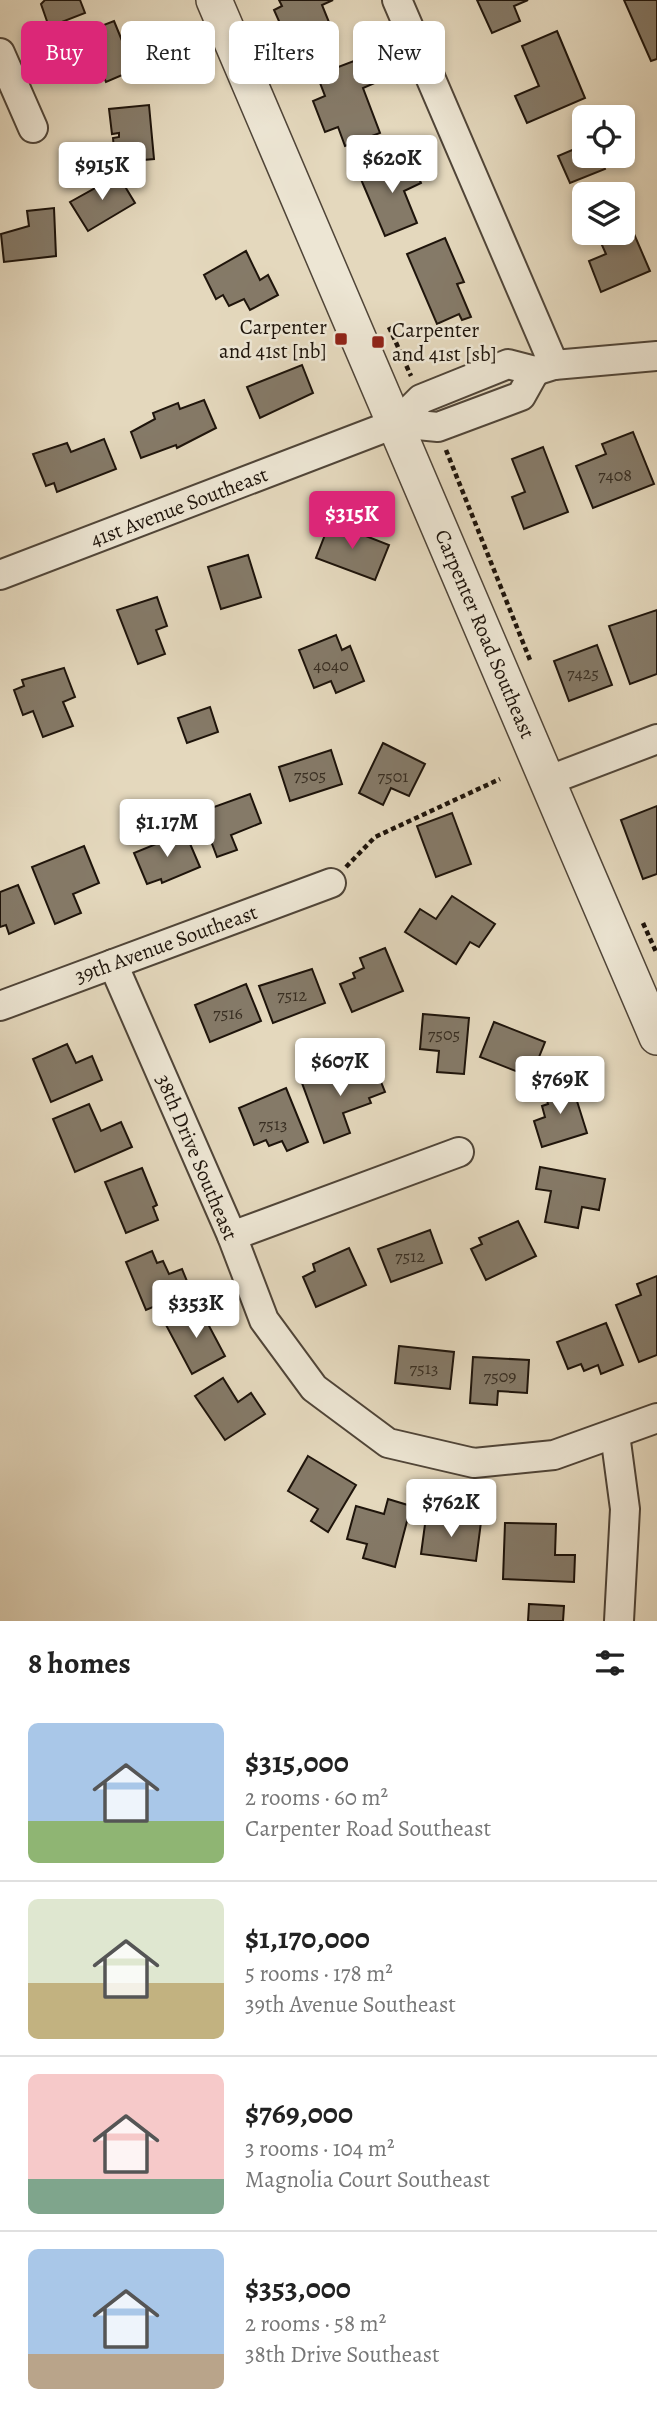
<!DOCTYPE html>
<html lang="en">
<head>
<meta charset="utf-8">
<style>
	:root { --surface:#fff; --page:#f2f2f2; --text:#222; --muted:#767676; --line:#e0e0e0; --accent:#db2777 }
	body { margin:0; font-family:Alegreya,serif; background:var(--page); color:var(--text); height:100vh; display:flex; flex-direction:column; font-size:26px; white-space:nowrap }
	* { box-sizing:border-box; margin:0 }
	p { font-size:23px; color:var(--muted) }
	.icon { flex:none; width:38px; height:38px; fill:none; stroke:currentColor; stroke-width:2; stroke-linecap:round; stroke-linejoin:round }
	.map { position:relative; height:1621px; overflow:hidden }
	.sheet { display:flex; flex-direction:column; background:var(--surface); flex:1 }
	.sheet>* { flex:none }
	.banner { position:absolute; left:21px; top:21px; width:616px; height:63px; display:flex; gap:14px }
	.tools { position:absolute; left:572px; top:105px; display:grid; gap:14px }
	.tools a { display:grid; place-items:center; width:63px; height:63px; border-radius:10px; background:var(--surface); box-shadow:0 4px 10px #0003; font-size:35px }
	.price { position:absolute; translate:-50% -60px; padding:0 16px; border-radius:7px; background:#fff; color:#222; font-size:23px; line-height:46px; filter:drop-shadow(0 2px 4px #0008) }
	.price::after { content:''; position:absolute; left:50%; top:42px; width:21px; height:16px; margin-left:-10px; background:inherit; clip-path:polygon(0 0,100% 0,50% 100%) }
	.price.selected { background:var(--accent); color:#fff }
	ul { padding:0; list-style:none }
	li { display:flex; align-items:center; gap:21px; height:175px; padding:0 28px }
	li+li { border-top:2px solid var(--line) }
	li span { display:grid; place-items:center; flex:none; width:196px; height:140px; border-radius:10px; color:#555 }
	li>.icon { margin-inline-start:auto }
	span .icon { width:84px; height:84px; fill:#fffc; stroke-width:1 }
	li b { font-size:30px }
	h2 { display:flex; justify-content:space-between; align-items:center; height:84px; padding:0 28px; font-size:30px }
	.chip { padding:0 24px; border-radius:10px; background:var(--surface); box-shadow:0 4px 10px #0003; font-size:24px; line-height:63px }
	.chip.selected { background:var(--accent); color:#fff }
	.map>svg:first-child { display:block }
</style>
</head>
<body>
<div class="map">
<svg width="657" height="1621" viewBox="0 0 657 1621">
	<rect width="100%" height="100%" fill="#e4d8bd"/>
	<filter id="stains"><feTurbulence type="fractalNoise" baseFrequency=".00286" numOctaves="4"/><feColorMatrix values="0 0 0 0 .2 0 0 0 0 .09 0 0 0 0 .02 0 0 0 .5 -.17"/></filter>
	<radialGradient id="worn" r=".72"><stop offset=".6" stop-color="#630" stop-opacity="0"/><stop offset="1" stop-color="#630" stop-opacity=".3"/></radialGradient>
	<!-- building -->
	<g fill="#857a68" stroke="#1e140b" stroke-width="2">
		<path d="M45,0H80L85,13L49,27L41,4Z"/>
		<path d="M279,0H333L322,5L335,37L302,51L291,24L282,28L274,10L282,6Z"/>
		<path d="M477,0H528L514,6L520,21L492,33Z"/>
		<path d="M624,0H657V59L651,61Z"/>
		<path d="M114,21L134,70L106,82L100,68L94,70L90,59L80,62L70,38Z"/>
		<path d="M557,31L585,98L527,123L515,96L539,86L522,46Z"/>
		<path d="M367,56L377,82L363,88L380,133L345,146L338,127L325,132L313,101L325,96L317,75Z"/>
		<path d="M149,105L154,159L121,162L120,149H114L113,138L119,137V133L112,134L109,109Z"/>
		<path d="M584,145V156H600L605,169L570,183L558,156Z"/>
		<path d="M410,157L421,183L404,191L417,223L385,236L360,177Z"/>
		<path d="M118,175L135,203L88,231L70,202L95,188L93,184L102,178L104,183Z"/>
		<path d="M54,208L56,256L4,262L1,234L29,226L27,211Z"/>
		<path d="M628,220L650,271L601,292L589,261L606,254L597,234L623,233V223Z"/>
		<path d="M445,238L464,282L457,284L471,317L462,320L459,314L437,324L407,254Z"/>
		<path d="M246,251L260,280L268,275L278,295L250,310L244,299L229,306L223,295L216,299L204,275Z"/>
		<path d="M302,365L313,393L260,418L247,387Z"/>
		<path d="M204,400L216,428L177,448L176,445L141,458L131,432L155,419L153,413L178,403L180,409Z"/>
		<path d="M633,432L654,484L593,508L576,466L606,454L602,444Z"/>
		<path d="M104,439L116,469L57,492L54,483L46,486L33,454L67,443L71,452Z"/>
		<path d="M543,447L568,512L524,529L512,497L525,492L512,459Z"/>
		<path d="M330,522L389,545L375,580L316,558Z"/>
		<path d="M248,555L261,597L221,609L208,567Z"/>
		<path d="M157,597L167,626L156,630L165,654L138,664L117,610Z"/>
		<path d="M657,610V674L630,684L609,626Z"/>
		<path d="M336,635L342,650L350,646L364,681L336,693L331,681L314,688L299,650Z"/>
		<path d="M597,645L612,685L569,701L554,661Z"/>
		<path d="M64,668L75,697L63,702L73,726L43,737L33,711L23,715L14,690L24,686L22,680Z"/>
		<path d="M210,707L218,732L187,743L178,718Z"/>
		<path d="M383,743L425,764L409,796L391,788L383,805L359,793Z"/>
		<path d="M331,750L342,784L290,801L279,767Z"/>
		<path d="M250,794L261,823L231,835L237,850L217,857L200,812Z"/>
		<path d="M657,806V874L643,879L621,820Z"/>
		<path d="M452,813L471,864L436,877L417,826Z"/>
		<path d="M185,832L200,867L162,883L161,879L147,884L134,853Z"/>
		<path d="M84,846L99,883L73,894L81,913L55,924L32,867Z"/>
		<path d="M18,885L34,923L9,934L6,925L0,927V892Z"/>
		<path d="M452,896L495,924L479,947L470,942L456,964L405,932L420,909L436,919Z"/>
		<path d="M385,948L403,991L352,1012L340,984L355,978L353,973L364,968L360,958Z"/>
		<path d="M312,969L325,1003L273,1023L259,986Z"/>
		<path d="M246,984L261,1021L210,1042L195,1005Z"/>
		<path d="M423,1014L469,1018L464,1074L437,1072L439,1051L420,1049Z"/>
		<path d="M494,1022L545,1042L531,1077L480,1057Z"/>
		<path d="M67,1044L76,1063L92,1056L102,1080L51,1102L33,1059Z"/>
		<path d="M356,1064L359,1073L375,1067L385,1092L369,1098L371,1103L343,1113L350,1133L324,1143L302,1083Z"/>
		<path d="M571,1082L587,1133L542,1147L534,1121L545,1117L542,1106L548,1104L544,1090Z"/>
		<path d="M286,1088L308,1142L287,1151L282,1141L269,1146L266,1140L254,1145L239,1108Z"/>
		<path d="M89,1104L101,1131L121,1122L132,1147L75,1172L53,1119Z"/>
		<path d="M540,1167L605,1179L599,1210L582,1207L578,1228L545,1222L551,1191L536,1189Z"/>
		<path d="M142,1168L157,1205L153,1207L158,1220L126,1233L105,1182Z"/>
		<path d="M518,1221L536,1256L486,1280L471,1249L482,1244L479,1238Z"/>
		<path d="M430,1230L442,1263L391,1282L378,1249Z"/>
		<path d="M349,1248L366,1285L316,1307L303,1277L315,1271L313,1264Z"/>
		<path d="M152,1251L157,1263L163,1261L169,1274L182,1269L191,1291L146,1310L126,1262Z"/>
		<path d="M657,1276V1355L639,1362L616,1305L641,1295L637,1284Z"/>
		<path d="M199,1307L225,1356L192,1374L166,1325Z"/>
		<path d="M606,1323L623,1365L601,1374L598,1365L584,1371L581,1364L568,1369L557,1342Z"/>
		<path d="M399,1346L454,1352L450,1389L395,1383Z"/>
		<path d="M473,1357L529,1360L527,1393L498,1391L497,1405L470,1403Z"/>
		<path d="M223,1378L238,1402L251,1393L265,1414L225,1440L195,1396Z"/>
		<path d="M308,1456L356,1485L328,1532L311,1521L318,1509L288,1491Z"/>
		<path d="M388,1499L411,1506L395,1567L363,1558L367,1544L347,1539L356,1506L384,1514Z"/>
		<path d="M426,1517L481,1522L476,1561L421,1554Z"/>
		<path d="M505,1523L556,1524L555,1555H575L574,1582L503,1579Z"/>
		<path d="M529,1604L564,1606L563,1621H528Z"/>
	</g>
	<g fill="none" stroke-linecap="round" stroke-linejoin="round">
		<defs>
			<g id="minor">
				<path d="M397,0L554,365"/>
				<path d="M0,53L33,128"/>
				<path d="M397,423L438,427L521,396L535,371"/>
				<path d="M0,575L397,423L421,399L508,364L535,371L554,365L657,356"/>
				<path d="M547,781L657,739"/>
				<path d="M113,964L232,1236L264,1320L314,1388L388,1443L474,1463L554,1455L657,1418"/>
				<path d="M0,1006L331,883"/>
				<path d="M232,1236L459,1152"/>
				<path d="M615,1434L625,1509L619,1621"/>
			</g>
			<path id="tertiary" d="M214,0C364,345 508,692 657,1037"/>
		</defs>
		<!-- minor casing -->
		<use href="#minor" stroke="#504538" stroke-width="32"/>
		<!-- tertiary casing -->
		<use href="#tertiary" stroke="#504538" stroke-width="38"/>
		<!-- path -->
		<g stroke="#1e140b" stroke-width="4.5" stroke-dasharray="5 3.5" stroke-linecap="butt">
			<path d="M389,327L411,376"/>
			<path d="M446,450L530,660"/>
			<path d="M346,867L375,837L500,779"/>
			<path d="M643,923L657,954"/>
		</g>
		<!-- minor -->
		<use href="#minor" stroke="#ede6d4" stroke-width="28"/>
		<!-- tertiary -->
		<use href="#tertiary" stroke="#ede6d4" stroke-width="35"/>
	</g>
	<!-- markers -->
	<g fill="#8f2418" stroke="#ede6d4" stroke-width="2.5">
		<rect x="334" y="332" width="14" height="14" rx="3.5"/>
		<rect x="371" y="335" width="14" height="14" rx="3.5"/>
	</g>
	<g text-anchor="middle" stroke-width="5" stroke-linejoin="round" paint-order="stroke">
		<!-- number labels -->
		<g font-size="18" fill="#382e22">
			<text x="615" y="481">7408</text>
			<text x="331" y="671">4040</text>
			<text x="583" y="679">7425</text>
			<text x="310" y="781">7505</text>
			<text x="393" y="782">7501</text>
			<text x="292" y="1001">7512</text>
			<text x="228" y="1019">7516</text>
			<text x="444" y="1040">7505</text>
			<text x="273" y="1130">7513</text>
			<text x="410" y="1262">7512</text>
			<text x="424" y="1374">7513</text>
			<text x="500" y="1382">7509</text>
		</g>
		<!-- poi labels -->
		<g font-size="21" fill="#1e140b" stroke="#ede6d4" text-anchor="end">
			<text x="327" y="334">Carpenter<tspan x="327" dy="24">and 41st [nb]</tspan></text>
			<text x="392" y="337" text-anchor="start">Carpenter<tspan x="392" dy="24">and 41st [sb]</tspan></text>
		</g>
		<!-- street labels -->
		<g font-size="21" fill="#1e140b" stroke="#ede6d4">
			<text transform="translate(179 507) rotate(-21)" y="7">41st Avenue Southeast</text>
			<text transform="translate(485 634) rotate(67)" y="7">Carpenter Road Southeast</text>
			<text transform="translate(166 944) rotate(-20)" y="7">39th Avenue Southeast</text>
			<text transform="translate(197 1157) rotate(67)" y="7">38th Drive Southeast</text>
		</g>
	</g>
	<rect width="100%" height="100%" filter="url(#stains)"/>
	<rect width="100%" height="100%" fill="url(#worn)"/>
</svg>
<div class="tools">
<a><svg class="icon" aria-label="locate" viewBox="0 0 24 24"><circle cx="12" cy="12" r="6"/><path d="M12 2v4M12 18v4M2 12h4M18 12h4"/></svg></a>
<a><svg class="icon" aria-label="layers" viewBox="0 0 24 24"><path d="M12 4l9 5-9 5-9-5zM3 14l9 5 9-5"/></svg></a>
</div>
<b class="price" style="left:392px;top:195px">$620K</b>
<b class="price" style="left:102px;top:202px">$915K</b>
<b class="price selected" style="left:352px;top:551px">$315K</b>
<b class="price" style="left:167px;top:859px">$1.17M</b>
<b class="price" style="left:340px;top:1098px">$607K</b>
<b class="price" style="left:560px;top:1116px">$769K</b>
<b class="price" style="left:196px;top:1340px">$353K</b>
<b class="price" style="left:451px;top:1539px">$762K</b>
<div class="banner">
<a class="chip selected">Buy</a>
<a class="chip">Rent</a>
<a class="chip">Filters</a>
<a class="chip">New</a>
</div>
</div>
<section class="sheet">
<h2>8 homes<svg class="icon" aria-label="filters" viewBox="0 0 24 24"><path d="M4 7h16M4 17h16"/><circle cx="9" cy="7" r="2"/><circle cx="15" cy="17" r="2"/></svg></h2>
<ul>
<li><span style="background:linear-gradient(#a9c7e8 70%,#8fb573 0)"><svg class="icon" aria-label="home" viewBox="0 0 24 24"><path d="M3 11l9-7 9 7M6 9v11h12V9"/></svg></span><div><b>$315,000</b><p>2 rooms · 60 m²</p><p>Carpenter Road Southeast</p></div></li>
<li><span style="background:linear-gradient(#dfe7d0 60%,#c2b280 0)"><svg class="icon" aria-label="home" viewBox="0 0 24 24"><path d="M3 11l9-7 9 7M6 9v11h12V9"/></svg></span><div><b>$1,170,000</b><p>5 rooms · 178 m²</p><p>39th Avenue Southeast</p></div></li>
<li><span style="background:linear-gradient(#f6c9c9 75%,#7fa58c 0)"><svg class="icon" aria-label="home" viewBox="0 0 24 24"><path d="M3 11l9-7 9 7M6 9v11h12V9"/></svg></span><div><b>$769,000</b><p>3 rooms · 104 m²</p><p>Magnolia Court Southeast</p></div></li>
<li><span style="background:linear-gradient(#a9c7e8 75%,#b9a48a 0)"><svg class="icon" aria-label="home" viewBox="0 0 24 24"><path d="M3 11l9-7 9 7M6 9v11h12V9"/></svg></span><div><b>$353,000</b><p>2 rooms · 58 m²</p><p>38th Drive Southeast</p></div></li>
</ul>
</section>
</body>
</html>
